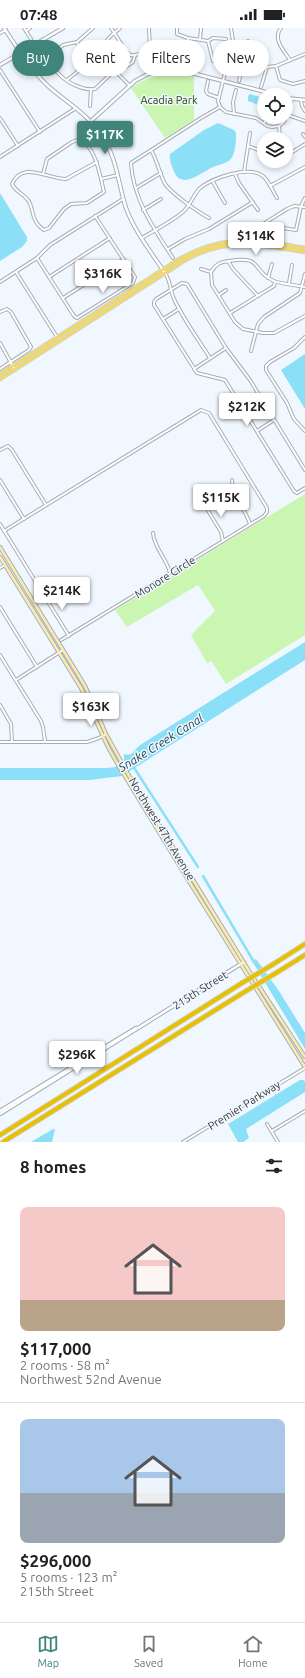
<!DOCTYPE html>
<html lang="en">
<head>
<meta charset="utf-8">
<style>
	:root { --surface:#fff; --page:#f2f2f2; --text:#202124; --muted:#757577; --line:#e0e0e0; --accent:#3f857b }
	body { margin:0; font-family:Ubuntu,sans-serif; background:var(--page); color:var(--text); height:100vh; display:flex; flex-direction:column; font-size:15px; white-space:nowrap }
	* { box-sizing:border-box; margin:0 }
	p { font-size:13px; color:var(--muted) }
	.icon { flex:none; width:22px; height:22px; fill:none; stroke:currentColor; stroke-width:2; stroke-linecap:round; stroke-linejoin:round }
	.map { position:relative; height:1114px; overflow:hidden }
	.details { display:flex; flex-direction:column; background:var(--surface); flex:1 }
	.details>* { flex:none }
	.top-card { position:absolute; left:12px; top:12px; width:281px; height:36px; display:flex; gap:8px }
	.fabs { position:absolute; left:257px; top:60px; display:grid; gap:8px }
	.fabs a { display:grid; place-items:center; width:36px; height:36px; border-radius:50%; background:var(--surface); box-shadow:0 2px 6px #0003; font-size:20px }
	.price { position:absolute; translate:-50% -34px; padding:0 9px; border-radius:4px; background:#fff; color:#222; font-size:13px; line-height:26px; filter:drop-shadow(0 1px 2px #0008) }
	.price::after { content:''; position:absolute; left:50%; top:24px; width:12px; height:9px; margin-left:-6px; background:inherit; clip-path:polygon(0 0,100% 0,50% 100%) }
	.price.on { background:var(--accent); color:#fff }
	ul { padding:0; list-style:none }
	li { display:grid; align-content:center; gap:8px; height:212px; padding:0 20px }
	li+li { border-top:1px solid var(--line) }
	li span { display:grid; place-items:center; height:124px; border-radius:8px; color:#555 }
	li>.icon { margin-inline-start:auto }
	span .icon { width:72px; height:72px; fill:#fffc; stroke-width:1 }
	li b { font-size:17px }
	h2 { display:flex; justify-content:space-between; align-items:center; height:48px; padding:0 20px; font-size:17px }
	.tag { padding:0 14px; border-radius:18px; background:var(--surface); box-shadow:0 2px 6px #0003; font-size:14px; line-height:36px }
	.tag.on { background:var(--accent); color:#fff }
	.status { display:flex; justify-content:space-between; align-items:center; height:28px; padding:0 20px; background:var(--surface); direction:ltr }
	.status svg { height:11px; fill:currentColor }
	.dock { display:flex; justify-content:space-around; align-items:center; height:56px; border-top:1px solid var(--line); background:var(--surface); font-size:11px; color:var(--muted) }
	.dock a { display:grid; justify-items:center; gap:2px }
	.dock .on { color:var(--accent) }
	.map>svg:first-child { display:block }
</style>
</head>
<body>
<div class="status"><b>07:48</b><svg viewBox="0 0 49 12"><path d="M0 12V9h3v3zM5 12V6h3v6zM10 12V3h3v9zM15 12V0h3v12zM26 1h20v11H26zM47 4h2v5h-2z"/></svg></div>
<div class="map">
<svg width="305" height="1114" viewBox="0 0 305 1114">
	<rect width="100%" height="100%" fill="#f1f7fe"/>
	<!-- green -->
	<g fill="#cbf6b1">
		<path d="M175,45L194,48V92L165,110L131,60C145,50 158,46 175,45Z"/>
		<path d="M305,466V607L226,656L212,634L211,633L207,635L191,607L215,583L198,557L127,599L115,582Z"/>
	</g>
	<!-- water -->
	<g fill="#8be0f8">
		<path d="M250,66L263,70L264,73L261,78L248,73V68Z"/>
		<path d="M218,95L234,102L236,105C236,113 236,126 230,132C227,135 218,137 213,139C199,146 180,163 173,141C171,136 169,131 170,126L204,102Z"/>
		<path d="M0,165L27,209V213L22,219L0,233Z"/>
		<path d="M305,326V381L281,342Z"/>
		<path d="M305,614V632L122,748L90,752H0V740H107L115,739L124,733V726L128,727L131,726L140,717Z"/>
		<path d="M256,931L279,963L305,1005V1021L252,933Z"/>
		<path d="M300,1052H304L305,1054V1064L246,1101L249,1110L243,1114H238L228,1096Z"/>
		<path d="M53,1101H55L52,1114H31Z"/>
	</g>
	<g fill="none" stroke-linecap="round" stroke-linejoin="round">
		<!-- canal -->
		<g stroke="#8be0f8" stroke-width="2.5">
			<path d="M133,738L198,839"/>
			<path d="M203,848L254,934"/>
		</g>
		<defs>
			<g id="minor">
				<path d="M24,0L31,11"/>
				<path d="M111,0C116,6 125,25 131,27C134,28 137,26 140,26C153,22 149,11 149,0"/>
				<path d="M120,0C116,4 108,9 106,14C98,31 119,46 129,57"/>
				<path d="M177,0V6L188,10L208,13"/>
				<path d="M231,0L233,13L218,73L220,79L226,84L256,90L267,98L272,99L279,98L284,94L292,71"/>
				<path d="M281,0C272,10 284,23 290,32"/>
				<path d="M26,3L30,0"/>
				<path d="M0,5L6,2"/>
				<path d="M200,11L201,0"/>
				<path d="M208,13L213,33L228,36"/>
				<path d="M208,13L213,10L226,11"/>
				<path d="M77,14L79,19L91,30L105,25"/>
				<path d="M77,14L93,0"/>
				<path d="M37,20C45,28 51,39 59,46C67,55 84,63 95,61L115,42"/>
				<path d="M149,20L169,27"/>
				<path d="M230,30L267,39L276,38L305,26"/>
				<path d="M48,31L63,17L77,14"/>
				<path d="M184,34L188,10"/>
				<path d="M276,38L280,52L293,56L305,53"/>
				<path d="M0,42L40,104"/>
				<path d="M120,43L133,34L135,27"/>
				<path d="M67,52L82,40L91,30"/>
				<path d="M208,53L206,63L208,66L219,70"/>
				<path d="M239,53L248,13"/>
				<path d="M261,59L267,39"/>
				<path d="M301,72L302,78L305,83"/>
				<path d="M90,78L91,61"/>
				<path d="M234,86L233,74L236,62"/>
				<path d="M288,87L305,93"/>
				<path d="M0,90L18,118"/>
				<path d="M264,95L268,89"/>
				<path d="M279,98L280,110"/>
				<path d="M303,106L305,109"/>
				<path d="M87,117L102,108"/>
				<path d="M248,118L264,124"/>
				<path d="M151,122C157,132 159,143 164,154C169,164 198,184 209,190"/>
				<path d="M286,128L305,116"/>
				<path d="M0,129L76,80"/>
				<path d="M244,144L250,105"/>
				<path d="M43,146L47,131L72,114L80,111C96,120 100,147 104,164L87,175L71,176L64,181L49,200L44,202C29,192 35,179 27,171C22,165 16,164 12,156C23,132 47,151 66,151L97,134"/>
				<path d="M235,146L239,155L258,182"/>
				<path d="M101,151L118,147"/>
				<path d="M213,154L225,175"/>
				<path d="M270,158L305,139"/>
				<path d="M136,160L161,145"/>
				<path d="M143,182L161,171"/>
				<path d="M266,195L270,198L296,202L301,178L305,170"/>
				<path d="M252,203L287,181L294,178L305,179"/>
				<path d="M142,210C155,202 171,194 183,184C190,178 193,168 199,161C211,150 251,136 264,149C270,155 273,164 277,170"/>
				<path d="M168,221L185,211L209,201L253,174"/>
				<path d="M37,230L74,288L77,290L133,255L135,249L95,188"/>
				<path d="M173,230C154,201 133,171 131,135L201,90L220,79"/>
				<path d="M228,233L233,241L258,268"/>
				<path d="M201,241L211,244"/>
				<path d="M16,244L57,309"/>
				<path d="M211,244L212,257L235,294L243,301L263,305H274L305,288"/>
				<path d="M211,244C216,236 220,234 229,233C264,227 251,243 274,253C278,255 299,258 305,259"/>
				<path d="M165,245C171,254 170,263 174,271C184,292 198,311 210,330"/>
				<path d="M49,249L110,210"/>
				<path d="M268,250L272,236"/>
				<path d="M0,254L37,230L50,217L123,171"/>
				<path d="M289,255L292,237"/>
				<path d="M219,267L226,262"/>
				<path d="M63,270L124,231"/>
				<path d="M0,284L7,281L11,284L31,319L29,322L0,341"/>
				<path d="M230,285L274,258L275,254"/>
				<path d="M163,291L179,281"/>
				<path d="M305,309L294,320L270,334L266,338V342L287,375L294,391L305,403"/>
				<path d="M0,315L15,342"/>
				<path d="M251,323L258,296L264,289L300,265L305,246"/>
				<path d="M194,341L226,320"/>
				<path d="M257,403L274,392"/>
				<path d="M0,422L8,418L12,422L46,477"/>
				<path d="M305,442L250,352L226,320L187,256L182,255L156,271L154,274V277L197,345L225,352L294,463L297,465L305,460"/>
				<path d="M0,452L24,491"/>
				<path d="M232,452C232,469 245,480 250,496"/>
				<path d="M206,468L204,476L221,504L223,513"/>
				<path d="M0,496L69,608"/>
				<path d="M4,503L201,382L209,385L267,480V484L264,488L61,612"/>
				<path d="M153,505C154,520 167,531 170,545"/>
				<path d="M0,540L5,537"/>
				<path d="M0,579L37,639"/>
				<path d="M0,627L41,693L43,699L45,713"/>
				<path d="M16,652L63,622"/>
				<path d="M0,677L11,696L12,714"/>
				<path d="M0,714H87L99,710L106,706"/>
				<path d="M267,1096L278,1114"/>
				<path d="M272,1103L305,1083"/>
				<path d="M183,1114L305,1040"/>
			</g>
			<g id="tertiary">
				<path d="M4,0C18,21 30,41 48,58C67,75 88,86 102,108C117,130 118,155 126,180C135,204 151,224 165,245"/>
				<path d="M0,37L63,0"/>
				<path d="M286,70L305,72"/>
				<path d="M91,93L135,53L148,46L166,42L192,45L277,67"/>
				<path d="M0,1083L136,1000"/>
				<path d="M0,1086L244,934"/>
			</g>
			<g id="secondary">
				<path d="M0,519L85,658L106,706L128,746L249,943L305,1029"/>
				<path d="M0,529L81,660L108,719L117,735L187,850L305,1039"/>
			</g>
			<g id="primary">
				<path d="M0,346L178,232C225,205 255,212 305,220"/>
				<path d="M0,351L187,231C228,209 261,216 305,224"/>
			</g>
			<g id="motorway">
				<path d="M272,937L305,916"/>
				<path d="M276,945L305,927"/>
				<path d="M0,1107L242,955"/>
				<path d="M3,1114L246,963"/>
			</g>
		</defs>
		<!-- minor casing -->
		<use href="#minor" stroke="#a7adb3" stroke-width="4"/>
		<!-- tertiary casing -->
		<use href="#tertiary" stroke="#a7adb3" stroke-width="4.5"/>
		<!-- secondary casing -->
		<use href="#secondary" stroke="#a7adb3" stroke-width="4.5"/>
		<!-- primary casing -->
		<use href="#primary" stroke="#d3d3d4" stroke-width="5"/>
		<!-- motorway casing -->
		<use href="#motorway" stroke="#d3d3d4" stroke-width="6"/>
		<!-- minor -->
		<use href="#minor" stroke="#fff" stroke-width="2"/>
		<!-- tertiary -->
		<use href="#tertiary" stroke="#fff" stroke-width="2.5"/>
		<!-- secondary -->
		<use href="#secondary" stroke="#f8ecb2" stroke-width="2.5"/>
		<!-- primary -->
		<use href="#primary" stroke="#f1d966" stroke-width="3"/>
		<!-- motorway -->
		<use href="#motorway" stroke="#e7c000" stroke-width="4"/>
		<defs>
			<g id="motorway-bridge">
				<path d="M242,955L272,937"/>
				<path d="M246,963L276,945"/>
			</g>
		</defs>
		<!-- motorway-bridge casing -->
		<use href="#motorway-bridge" stroke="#d3d3d4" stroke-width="6" stroke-linecap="butt"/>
		<!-- motorway-bridge -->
		<use href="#motorway-bridge" stroke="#e7c000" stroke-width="4"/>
	</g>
	<g text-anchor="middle" stroke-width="3" stroke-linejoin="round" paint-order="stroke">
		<!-- park labels -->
		<g font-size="11" fill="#223e0a" stroke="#f1f7fe">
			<text x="169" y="76">Acadia Park</text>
		</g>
		<!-- street labels -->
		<g font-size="11" fill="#35383b" stroke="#f1f7fe">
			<text transform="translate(165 549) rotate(-32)" y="4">Monore Circle</text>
			<text transform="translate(162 801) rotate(59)" y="4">Northwest 47th Avenue</text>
			<text transform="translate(200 962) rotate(-32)" y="4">215th Street</text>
			<text transform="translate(244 1077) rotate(-32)" y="4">Premier Parkway</text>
		</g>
		<!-- water labels -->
		<g font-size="12" font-style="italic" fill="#124552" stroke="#f1f7fe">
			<text transform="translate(161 715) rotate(-32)" y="4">Snake Creek Canal</text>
		</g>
	</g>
</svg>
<div class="fabs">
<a><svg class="icon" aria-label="locate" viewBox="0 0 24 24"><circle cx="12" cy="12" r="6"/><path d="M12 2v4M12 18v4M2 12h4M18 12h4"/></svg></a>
<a><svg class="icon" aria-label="layers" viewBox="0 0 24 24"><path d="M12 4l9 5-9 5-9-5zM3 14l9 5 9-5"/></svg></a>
</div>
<b class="price on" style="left:105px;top:127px">$117K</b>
<b class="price" style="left:256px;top:228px">$114K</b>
<b class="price" style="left:103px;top:266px">$316K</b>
<b class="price" style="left:247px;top:399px">$212K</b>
<b class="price" style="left:221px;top:490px">$115K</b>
<b class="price" style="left:62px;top:583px">$214K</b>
<b class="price" style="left:91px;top:699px">$163K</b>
<b class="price" style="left:77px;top:1047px">$296K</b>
<div class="top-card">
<a class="tag on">Buy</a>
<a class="tag">Rent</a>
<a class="tag">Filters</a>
<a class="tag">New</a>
</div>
</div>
<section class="details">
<h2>8 homes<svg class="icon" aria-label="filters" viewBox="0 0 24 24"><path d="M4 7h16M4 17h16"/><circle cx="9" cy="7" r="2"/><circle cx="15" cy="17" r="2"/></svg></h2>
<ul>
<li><span style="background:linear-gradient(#f6c9c9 75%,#b9a48a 0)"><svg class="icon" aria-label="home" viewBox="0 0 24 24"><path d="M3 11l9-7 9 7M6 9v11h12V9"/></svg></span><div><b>$117,000</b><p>2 rooms · 58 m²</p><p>Northwest 52nd Avenue</p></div></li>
<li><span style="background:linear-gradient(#a9c7e8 60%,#9aa5b1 0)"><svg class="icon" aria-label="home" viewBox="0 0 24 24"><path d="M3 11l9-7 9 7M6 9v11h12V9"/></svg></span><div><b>$296,000</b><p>5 rooms · 123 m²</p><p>215th Street</p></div></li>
</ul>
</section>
<nav class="dock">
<a class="on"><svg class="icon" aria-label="map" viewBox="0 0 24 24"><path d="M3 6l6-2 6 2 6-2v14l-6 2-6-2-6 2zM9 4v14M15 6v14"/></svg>Map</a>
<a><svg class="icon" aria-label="saved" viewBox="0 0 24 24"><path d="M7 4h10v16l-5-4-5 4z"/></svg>Saved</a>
<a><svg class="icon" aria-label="home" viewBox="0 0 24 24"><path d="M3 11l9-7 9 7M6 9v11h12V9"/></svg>Home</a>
</nav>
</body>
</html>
